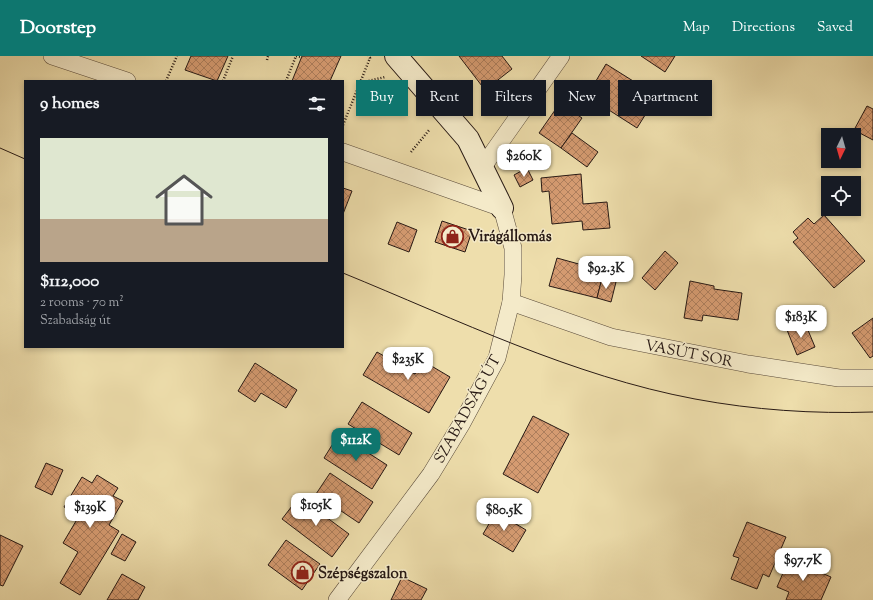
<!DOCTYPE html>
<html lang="en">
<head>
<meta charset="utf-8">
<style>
	:root { --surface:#171b24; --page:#20242c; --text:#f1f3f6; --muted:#9ea1a6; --line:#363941; --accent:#0f766e }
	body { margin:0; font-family:"Sorts Mill Goudy",serif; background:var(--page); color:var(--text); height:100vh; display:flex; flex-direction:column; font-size:15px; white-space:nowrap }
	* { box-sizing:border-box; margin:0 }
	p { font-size:13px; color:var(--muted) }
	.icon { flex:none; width:22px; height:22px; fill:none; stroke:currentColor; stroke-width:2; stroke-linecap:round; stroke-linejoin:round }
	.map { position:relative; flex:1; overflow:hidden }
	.side { position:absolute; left:24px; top:24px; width:320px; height:268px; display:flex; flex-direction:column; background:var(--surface); border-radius:0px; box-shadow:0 2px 6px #0003 }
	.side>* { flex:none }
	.guide { position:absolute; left:356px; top:24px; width:380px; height:36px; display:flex; gap:8px }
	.needle { width:26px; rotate:185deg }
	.tools { position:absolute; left:821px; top:72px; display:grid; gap:8px }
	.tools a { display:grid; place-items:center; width:40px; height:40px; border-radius:0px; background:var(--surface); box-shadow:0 2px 6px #0003; font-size:20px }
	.price { position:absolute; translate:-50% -34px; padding:0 9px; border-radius:8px; background:#fff; color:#222; font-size:13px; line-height:26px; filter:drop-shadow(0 1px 2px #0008) }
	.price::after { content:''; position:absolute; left:50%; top:24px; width:12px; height:9px; margin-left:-6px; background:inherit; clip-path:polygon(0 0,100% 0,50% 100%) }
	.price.selected { background:var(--accent); color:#fff }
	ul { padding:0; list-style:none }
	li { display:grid; align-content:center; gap:8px; height:212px; padding:0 16px }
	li+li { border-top:1px solid var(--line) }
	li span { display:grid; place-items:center; height:124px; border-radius:0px; color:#555 }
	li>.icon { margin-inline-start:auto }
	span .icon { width:72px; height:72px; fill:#fffc; stroke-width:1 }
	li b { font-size:17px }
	h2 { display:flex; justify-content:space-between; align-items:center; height:48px; padding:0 16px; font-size:17px }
	.tag { padding:0 14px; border-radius:0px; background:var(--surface); box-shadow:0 2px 6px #0003; font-size:14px; line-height:36px }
	.tag.selected { background:var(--accent); color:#fff }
	header { display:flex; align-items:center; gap:24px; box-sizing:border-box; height:56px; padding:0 20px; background:var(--accent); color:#fff }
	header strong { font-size:19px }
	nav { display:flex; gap:22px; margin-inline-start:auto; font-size:14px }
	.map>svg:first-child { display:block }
</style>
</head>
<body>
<header>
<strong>Doorstep</strong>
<nav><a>Map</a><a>Directions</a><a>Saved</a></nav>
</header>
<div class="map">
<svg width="873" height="544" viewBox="0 0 873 544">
	<defs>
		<pattern id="building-cross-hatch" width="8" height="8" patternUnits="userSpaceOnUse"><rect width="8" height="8" fill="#d59b71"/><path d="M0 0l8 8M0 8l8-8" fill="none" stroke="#ad7e5c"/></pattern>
	</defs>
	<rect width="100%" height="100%" fill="#eedeac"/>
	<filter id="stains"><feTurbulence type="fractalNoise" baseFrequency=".005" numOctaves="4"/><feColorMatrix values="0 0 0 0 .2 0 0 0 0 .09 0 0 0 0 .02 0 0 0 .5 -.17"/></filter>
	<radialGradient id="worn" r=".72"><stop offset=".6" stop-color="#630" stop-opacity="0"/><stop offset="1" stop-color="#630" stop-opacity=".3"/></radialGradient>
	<!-- building -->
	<g fill="url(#building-cross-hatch)" stroke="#271914">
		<path d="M191,0H228L217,25L185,14Z"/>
		<path d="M302,0H341L330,25H292Z"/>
		<path d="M459,0H502L512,13L485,34Z"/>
		<path d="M641,0H675L665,16Z"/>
		<path d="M606,8L657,40L637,72L587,40Z"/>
		<path d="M560,47L582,62L561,92L539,77Z"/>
		<path d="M867,50L873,53V84L854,74Z"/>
		<path d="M572,77L598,96L587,111L561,92Z"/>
		<path d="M527,112L533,124L520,131L514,119Z"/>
		<path d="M581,118L583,148L607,146L610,172L583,174L582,165L552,168L549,135L542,136L541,122Z"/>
		<path d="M343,132L352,135L343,158Z"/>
		<path d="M824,159L865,205L834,232L793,186L798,182L793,176L808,162L814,168Z"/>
		<path d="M442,165L472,175L465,196L435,186Z"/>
		<path d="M397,166L417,174L409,196L388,188Z"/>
		<path d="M665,195L678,207L655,234L642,222Z"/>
		<path d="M557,202L604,215L597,242L549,230Z"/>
		<path d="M602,222L616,226L611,246L597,242Z"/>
		<path d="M690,225L714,230V233L742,237L738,264L703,259L702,265L684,262Z"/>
		<path d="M873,262V300L870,302L852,277Z"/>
		<path d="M805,267L815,291L797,299L787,274Z"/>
		<path d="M377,296L415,318L423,305L450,321L429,357L363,319Z"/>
		<path d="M255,307L297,334L286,352L261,337L255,346L238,335Z"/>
		<path d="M362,346L412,377L399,399L348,368Z"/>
		<path d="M533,360L569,378L538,437L503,418Z"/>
		<path d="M339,378L387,409L372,433L324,402Z"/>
		<path d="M46,407L63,414L52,439L35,431Z"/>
		<path d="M330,417L373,446L359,467L316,438Z"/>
		<path d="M97,419L118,432L113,440L123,445L109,469L119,475L80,539L60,527L78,496L63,487L79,460L64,451L82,421L92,427Z"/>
		<path d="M299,441L349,478L332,501L282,463Z"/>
		<path d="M496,456L526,474L513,496L483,478Z"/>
		<path d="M747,466L786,481L769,521L763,518L757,533L731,523L739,502L733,500Z"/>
		<path d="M122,478L136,486L125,505L111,498Z"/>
		<path d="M0,479L23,490L3,530L0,529Z"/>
		<path d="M286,484L320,508L302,534L268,509Z"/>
		<path d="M789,503L831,521L821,544H786L789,536L777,531Z"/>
		<path d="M122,518L145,531L138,544H107Z"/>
		<path d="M402,521L427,533L421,544H391Z"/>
	</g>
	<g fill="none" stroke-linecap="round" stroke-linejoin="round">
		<defs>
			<g id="street">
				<path d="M52,0L127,25"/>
				<path d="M482,112L561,0"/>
				<path d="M511,246L611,281L748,308L839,322H873"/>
				<path d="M337,544L431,418L462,367L497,302L511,246L513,219V192L502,152L343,96"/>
			</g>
			<path id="secondary" d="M396,0L468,83L502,152"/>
		</defs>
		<!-- street casing -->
		<use href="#street" stroke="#594a3a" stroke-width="18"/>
		<!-- secondary casing -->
		<use href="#secondary" stroke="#271914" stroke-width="24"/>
		<!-- path -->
		<g stroke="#271914" stroke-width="2.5" stroke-dasharray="1 2" stroke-linecap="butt">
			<path d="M296,0L302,1"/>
			<path d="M267,4L268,0"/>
			<path d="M166,25L177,0"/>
			<path d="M223,25L233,0"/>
			<path d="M286,25L296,0"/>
			<path d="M360,27L385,21"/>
			<path d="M343,69L370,2L368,0"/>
			<path d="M411,96L430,73"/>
		</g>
		<!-- street -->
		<use href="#street" stroke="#f4eac9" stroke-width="17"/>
		<!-- secondary -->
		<use href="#secondary" stroke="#f4eac9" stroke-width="22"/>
		<!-- tram -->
		<g stroke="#271914" stroke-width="1">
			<path d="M0,92L25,103"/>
			<path d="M343,217C458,264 572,320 695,343C754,354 813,358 873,356"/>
		</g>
	</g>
	<!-- icons -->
	<defs>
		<symbol id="shop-ring" viewBox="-11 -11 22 22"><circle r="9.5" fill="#f4eac9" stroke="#8f2418" stroke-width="1.5"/><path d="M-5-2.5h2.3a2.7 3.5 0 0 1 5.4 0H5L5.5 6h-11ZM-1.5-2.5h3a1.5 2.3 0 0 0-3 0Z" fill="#8f2418"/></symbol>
	</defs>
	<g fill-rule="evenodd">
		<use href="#shop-ring" x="440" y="168" width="25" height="25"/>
		<use href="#shop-ring" x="290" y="504" width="25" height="25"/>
	</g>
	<g text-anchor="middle" stroke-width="3" stroke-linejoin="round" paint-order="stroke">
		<!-- poi labels -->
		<g font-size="15" font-weight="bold" fill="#271914" stroke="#f4eac9" text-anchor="start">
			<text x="468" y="185">Virágállomás</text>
			<text x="318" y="522">Szépségszalon</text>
		</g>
		<!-- street labels -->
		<g font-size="15" fill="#271914" stroke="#f4eac9">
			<text transform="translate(689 297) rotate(11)" y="5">VASÚT SOR</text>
			<text transform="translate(467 353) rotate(-61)" y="5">SZABADSÁG ÚT</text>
		</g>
	</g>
	<rect width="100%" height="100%" filter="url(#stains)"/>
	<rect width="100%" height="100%" fill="url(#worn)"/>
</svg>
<div class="tools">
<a><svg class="needle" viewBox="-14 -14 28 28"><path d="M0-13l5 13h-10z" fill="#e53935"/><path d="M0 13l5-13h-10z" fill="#9ea1a6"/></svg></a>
<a><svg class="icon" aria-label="locate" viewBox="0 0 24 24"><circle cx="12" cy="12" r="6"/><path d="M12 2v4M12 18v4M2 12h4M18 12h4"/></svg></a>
</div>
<b class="price" style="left:524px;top:122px">$260K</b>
<b class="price" style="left:606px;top:234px">$92.3K</b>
<b class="price" style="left:801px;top:283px">$183K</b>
<b class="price" style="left:408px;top:325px">$235K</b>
<b class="price selected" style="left:356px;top:406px">$112K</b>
<b class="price" style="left:316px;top:471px">$105K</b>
<b class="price" style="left:90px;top:473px">$139K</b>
<b class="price" style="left:504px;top:476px">$80.5K</b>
<b class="price" style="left:803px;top:526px">$97.7K</b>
<div class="guide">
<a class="tag selected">Buy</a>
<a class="tag">Rent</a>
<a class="tag">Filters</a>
<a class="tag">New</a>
<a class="tag">Apartment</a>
</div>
<section class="side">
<h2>9 homes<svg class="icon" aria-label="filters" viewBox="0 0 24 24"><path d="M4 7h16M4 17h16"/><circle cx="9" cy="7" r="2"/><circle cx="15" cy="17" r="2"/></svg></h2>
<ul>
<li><span style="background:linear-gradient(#dfe7d0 65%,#b9a48a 0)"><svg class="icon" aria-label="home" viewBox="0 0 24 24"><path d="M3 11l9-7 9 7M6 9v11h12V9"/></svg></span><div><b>$112,000</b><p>2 rooms · 70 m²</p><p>Szabadság út</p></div></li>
</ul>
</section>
</div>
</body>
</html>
